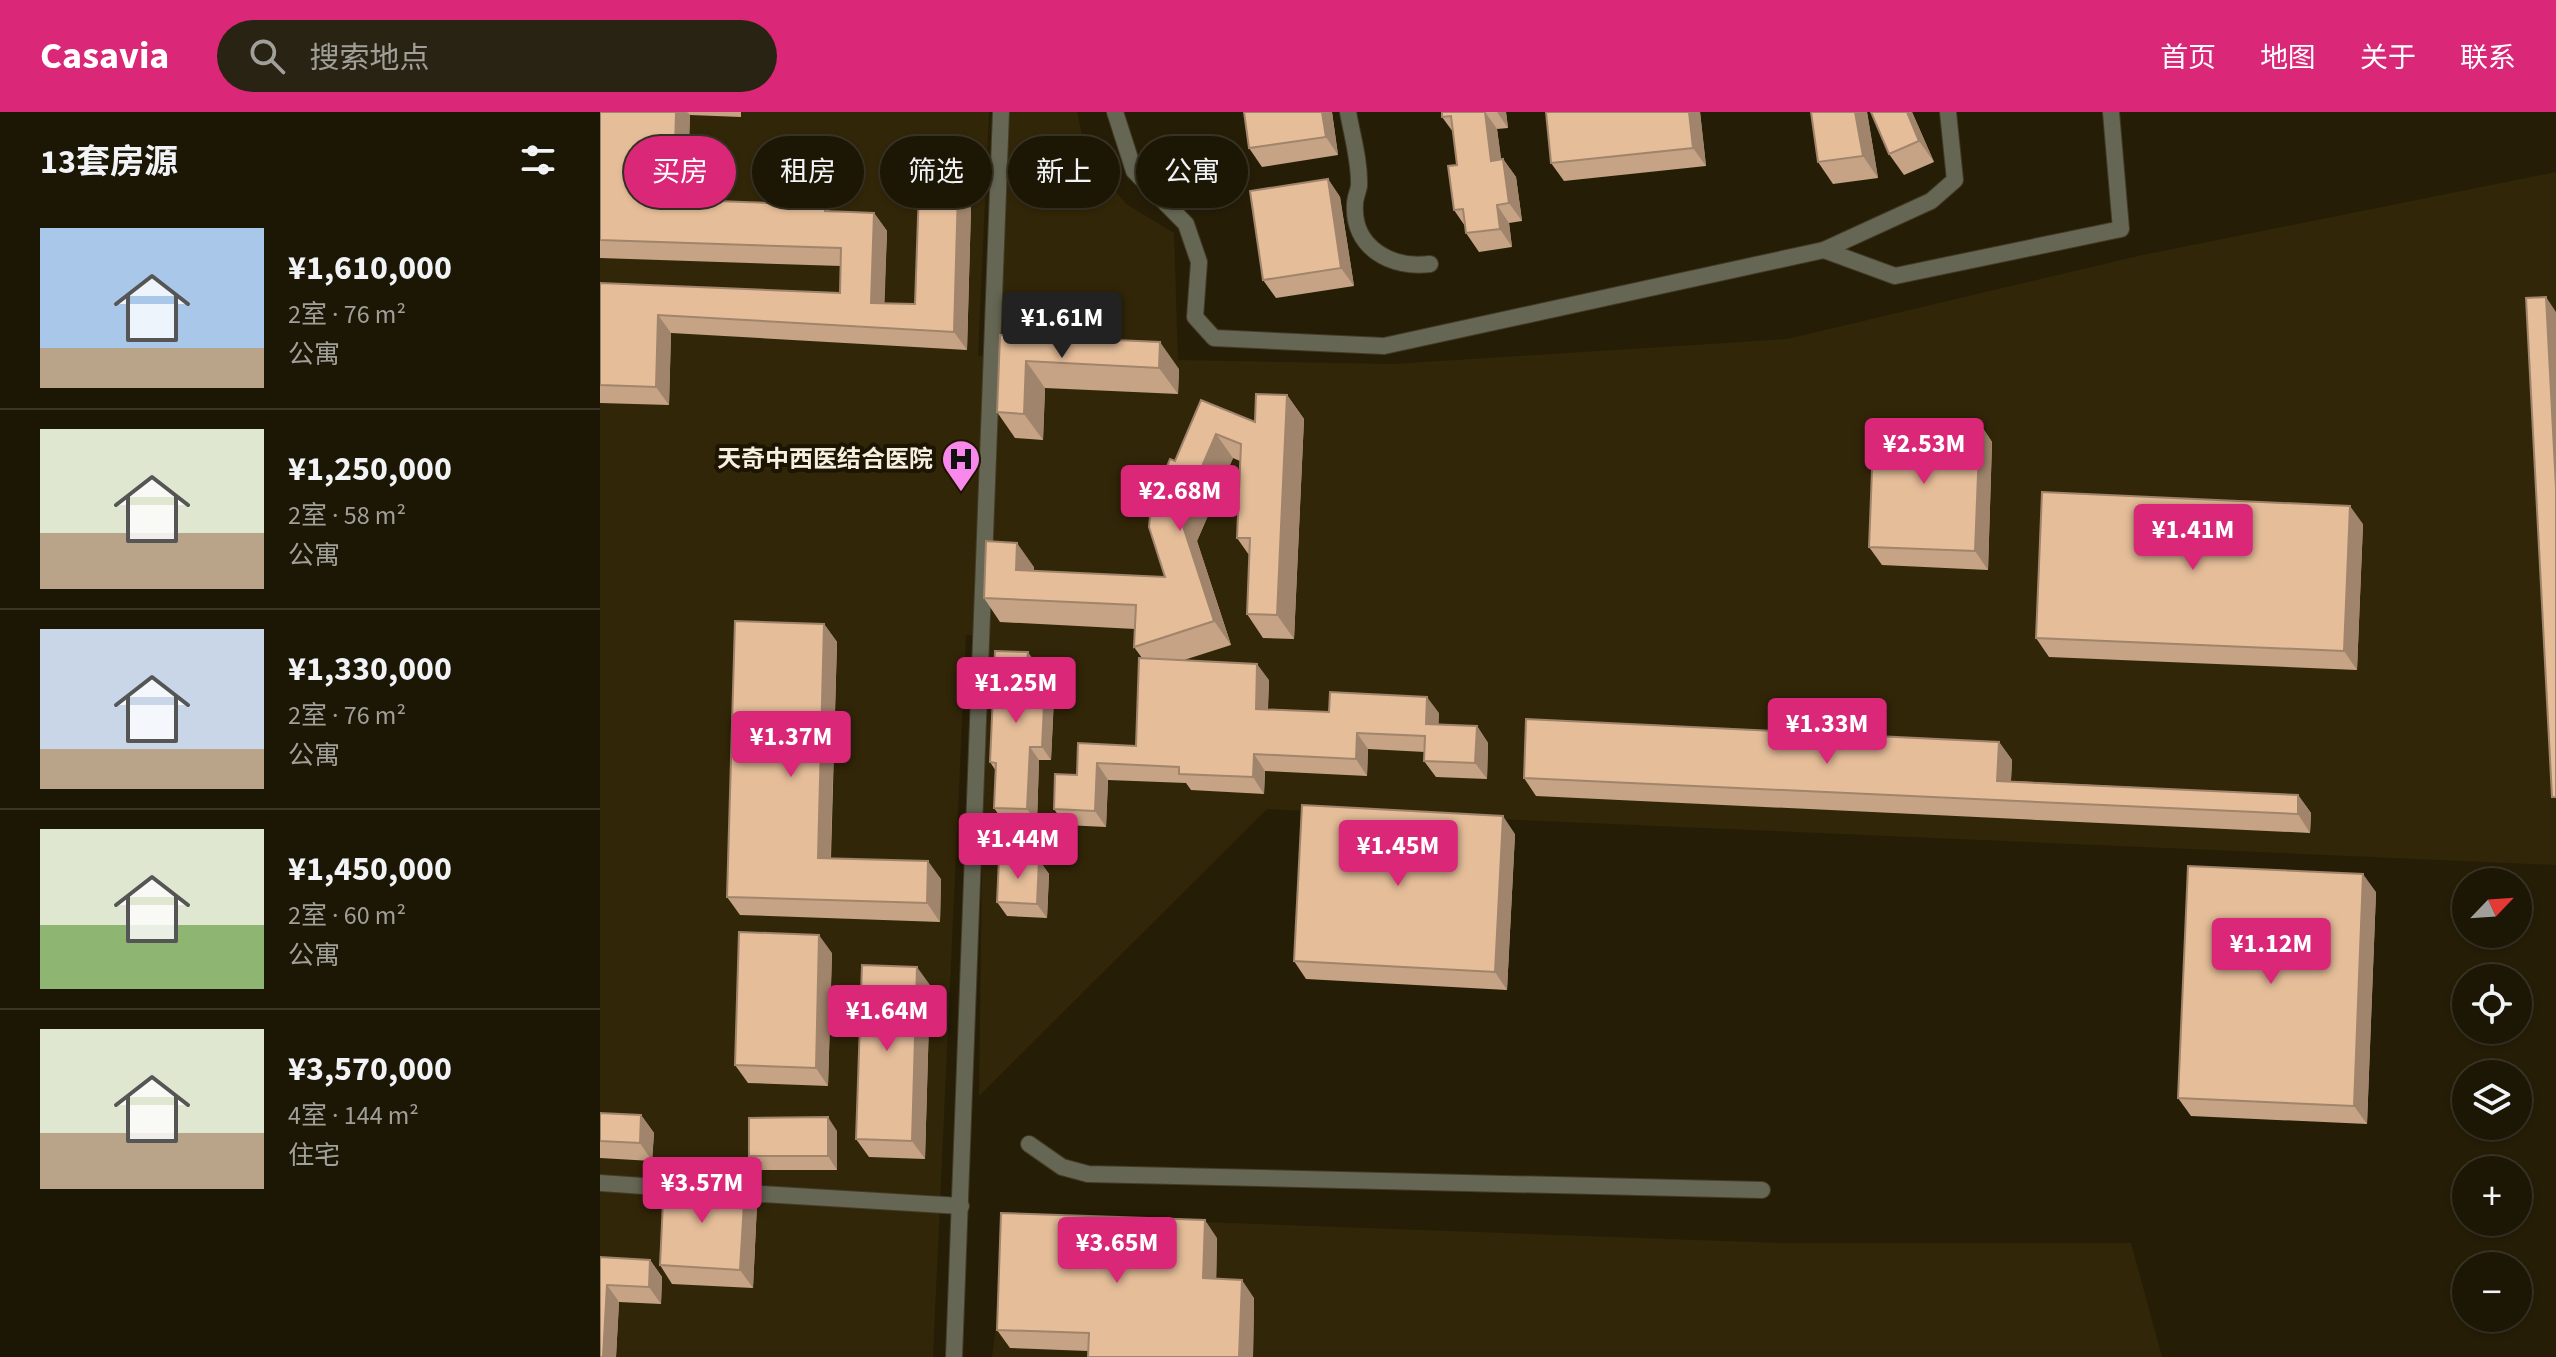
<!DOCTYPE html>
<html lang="zh">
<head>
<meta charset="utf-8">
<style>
	:root { --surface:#1c1605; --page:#292313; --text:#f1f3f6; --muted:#a09f9a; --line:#3a3527; --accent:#db2777 }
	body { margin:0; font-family:"Source Sans 3","Noto Sans SC",sans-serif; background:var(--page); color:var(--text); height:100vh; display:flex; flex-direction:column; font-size:30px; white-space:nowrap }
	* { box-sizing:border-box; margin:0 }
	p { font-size:26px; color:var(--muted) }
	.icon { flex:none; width:44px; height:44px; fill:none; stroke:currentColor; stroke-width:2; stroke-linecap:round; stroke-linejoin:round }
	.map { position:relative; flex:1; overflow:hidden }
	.details { display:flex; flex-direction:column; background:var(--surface); width:600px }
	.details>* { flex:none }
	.hud { position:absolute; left:24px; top:24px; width:760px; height:72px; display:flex; gap:16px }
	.needle { width:52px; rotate:65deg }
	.controls { position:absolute; left:1852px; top:756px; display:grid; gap:16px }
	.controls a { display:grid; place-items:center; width:80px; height:80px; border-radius:50%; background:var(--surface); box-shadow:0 2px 6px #0004,0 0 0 2px var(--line); font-size:40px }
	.price { position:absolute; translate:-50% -68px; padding:0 18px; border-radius:8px; background:var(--accent); color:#fff; font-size:26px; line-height:52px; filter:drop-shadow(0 2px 4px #0008) }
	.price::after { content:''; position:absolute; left:50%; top:48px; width:24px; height:18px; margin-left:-12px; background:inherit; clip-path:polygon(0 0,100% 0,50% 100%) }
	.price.on { background:#222; color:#fff }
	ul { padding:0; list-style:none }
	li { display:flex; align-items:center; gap:24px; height:200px; padding:0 40px }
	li+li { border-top:2px solid var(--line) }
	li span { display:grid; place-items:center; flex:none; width:224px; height:160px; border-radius:0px; color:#555 }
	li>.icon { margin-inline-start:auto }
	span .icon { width:96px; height:96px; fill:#fffc; stroke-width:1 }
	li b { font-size:34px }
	h2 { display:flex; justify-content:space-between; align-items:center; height:96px; padding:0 40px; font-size:34px }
	.chip { padding:0 28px; border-radius:36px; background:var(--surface); box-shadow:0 2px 6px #0004,0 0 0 2px var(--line); font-size:28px; line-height:72px }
	.chip.on { background:var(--accent); color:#fff }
	header { display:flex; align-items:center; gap:48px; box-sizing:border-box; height:112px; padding:0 40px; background:var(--accent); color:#fff }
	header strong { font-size:38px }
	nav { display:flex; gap:44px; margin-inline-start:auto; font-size:28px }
	.search { width:560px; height:72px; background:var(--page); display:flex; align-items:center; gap:20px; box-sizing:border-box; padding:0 28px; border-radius:44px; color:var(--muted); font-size:30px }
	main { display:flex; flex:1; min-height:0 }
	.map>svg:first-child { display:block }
</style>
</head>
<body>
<header>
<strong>Casavia</strong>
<div class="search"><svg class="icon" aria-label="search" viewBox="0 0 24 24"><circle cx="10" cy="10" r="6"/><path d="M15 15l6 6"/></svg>搜索地点</div>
<nav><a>首页</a><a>地图</a><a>关于</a><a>联系</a></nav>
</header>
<main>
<section class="details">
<h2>13套房源<svg class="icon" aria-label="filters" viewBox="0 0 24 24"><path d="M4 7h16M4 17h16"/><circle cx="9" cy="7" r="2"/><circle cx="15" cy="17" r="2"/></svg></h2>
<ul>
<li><span style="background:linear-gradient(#a9c7e8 75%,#b9a48a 0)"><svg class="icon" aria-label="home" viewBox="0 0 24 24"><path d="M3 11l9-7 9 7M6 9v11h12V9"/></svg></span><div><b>¥1,610,000</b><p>2室 · 76 m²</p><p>公寓</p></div></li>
<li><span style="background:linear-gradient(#dfe7d0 65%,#b9a48a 0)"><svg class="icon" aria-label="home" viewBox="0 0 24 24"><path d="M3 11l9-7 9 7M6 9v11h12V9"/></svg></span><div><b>¥1,250,000</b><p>2室 · 58 m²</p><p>公寓</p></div></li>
<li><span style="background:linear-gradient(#c9d6e8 75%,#b9a48a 0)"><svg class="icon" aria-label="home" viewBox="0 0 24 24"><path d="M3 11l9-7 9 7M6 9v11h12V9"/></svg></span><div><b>¥1,330,000</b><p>2室 · 76 m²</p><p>公寓</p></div></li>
<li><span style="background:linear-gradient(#dfe7d0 60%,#8fb573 0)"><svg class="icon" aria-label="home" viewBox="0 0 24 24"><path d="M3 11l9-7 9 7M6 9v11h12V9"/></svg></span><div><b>¥1,450,000</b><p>2室 · 60 m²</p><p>公寓</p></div></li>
<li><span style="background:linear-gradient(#dfe7d0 65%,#b9a48a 0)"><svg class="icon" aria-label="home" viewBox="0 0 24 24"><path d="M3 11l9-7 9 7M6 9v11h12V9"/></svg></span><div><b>¥3,570,000</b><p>4室 · 144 m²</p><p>住宅</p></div></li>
</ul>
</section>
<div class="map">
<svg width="1956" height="1245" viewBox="0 0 1956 1245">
	<rect width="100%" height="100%" fill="#261d07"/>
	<!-- built -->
	<g fill="#322608">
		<path d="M0,0H389L378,244L389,245L393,0H477L487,45L526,92L574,121L578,248L793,252L1187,227L1538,144L1956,60V753L667,697L379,984L385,524L366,523L333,1245H0Z"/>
		<path d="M411,1103L1180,1131H1531L1562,1245H392Z"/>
	</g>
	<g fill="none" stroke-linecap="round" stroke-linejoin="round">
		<defs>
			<g id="minor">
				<path d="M515,0L534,59L586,112L599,150L595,205L614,226L784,234L1224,138L1295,164L1521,117L1511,0"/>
				<path d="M748,0C752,23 760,50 759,74C758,80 755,86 755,92C752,136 792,157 830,152"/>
				<path d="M1224,138L1331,89L1355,68L1348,0"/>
				<path d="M429,1032L462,1055L488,1062L1162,1078"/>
				<path d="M0,1071L86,1077"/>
				<path d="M129,1080L361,1094"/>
				<path d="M354,1245L401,0"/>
			</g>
		</defs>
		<!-- minor casing -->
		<use href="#minor" stroke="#433b26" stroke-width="18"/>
		<!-- minor -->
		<use href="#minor" stroke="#656653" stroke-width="16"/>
	</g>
	<!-- wall -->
	<g fill="#c5a384">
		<path d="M0,0H141V5L90,3L87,76L98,89L225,93L230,99L274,101L287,119L284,191L315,192L358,78L371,96L367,238L71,221L69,293L0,291V171L240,181L241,154L0,146Z"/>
		<path d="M644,0H732L738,43L662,55L649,36Z"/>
		<path d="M842,0H906L908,16L897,17L901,48L903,47L916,65L922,109L909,111L912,135L879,140L866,121L865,114L854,98L857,53L853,20L842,5Z"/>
		<path d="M946,0H1100L1106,54L964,69L951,51Z"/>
		<path d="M1211,0H1267L1278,66L1233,72L1218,50Z"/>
		<path d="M1271,0H1312L1334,50L1304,63L1289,42Z"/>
		<path d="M728,67L740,85L754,174L676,186L663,168Z"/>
		<path d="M400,223L579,257L578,282L445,276L443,328L415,326L397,300Z"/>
		<path d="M687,283L704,307L694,527L663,526L647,502L649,443L637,426L640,349L633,346L597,429L631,533L584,548L669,568L668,597L729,600L839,601L838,613L877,614L888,631L887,667L836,665L824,649L825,640L768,637L767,664L665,659L664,682L591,678L586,671L508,668L506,715L465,713L454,697L477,663L478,631L536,634L542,546L534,535L535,517L400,510L384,486L434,455V459L565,465L575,349L601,288L655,310Z"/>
		<path d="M1380,312L1392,330L1388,458L1282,453L1269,435Z"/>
		<path d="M1763,412L1757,558L1449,545L1436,526Z"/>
		<path d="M224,512L237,530L231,746L341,767L340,810L140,803L127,785Z"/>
		<path d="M435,550L446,551L455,564L451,648H439L437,710L403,709L394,696L396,659L390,650Z"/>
		<path d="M1399,630L1412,648L1411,669L1698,683L1711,701L1710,721L936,684L924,666Z"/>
		<path d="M915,722L907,878L706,867L694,849Z"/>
		<path d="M439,748L449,762L447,806L407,804L397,790Z"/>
		<path d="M1776,780L1767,1012L1591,1004L1578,986Z"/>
		<path d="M232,841L228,974L148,971L135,953Z"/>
		<path d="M330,873L325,1047L269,1045L256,1027Z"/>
		<path d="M0,1001L41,1003L54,1021L52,1049L0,1046Z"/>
		<path d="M237,1019V1058H159L149,1044Z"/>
		<path d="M145,1074L157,1092L153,1176L72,1172L60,1153Z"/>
		<path d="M617,1126L616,1167L654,1186L653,1245H488V1239L410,1236L397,1218Z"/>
		<path d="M0,1145L50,1148L62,1165L61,1192L19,1190L16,1245Z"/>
	</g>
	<!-- shaded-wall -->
	<g fill="#a0846b">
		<path d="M76,0H87L90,3L87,94L74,76Z"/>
		<path d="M722,0H732L738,43L726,25Z"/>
		<path d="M885,0L897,17L904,67L891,49Z"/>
		<path d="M897,0H906L908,16Z"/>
		<path d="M1089,0H1100L1106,54L1093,36Z"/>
		<path d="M1255,0H1267L1278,66L1263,44Z"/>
		<path d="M1307,0H1312L1334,50L1319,29Z"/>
		<path d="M903,47L916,65L922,109L909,91Z"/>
		<path d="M728,67L740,85L754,174L741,156Z"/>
		<path d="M90,77L103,95L89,88Z"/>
		<path d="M358,78L371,96L367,238L354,220Z"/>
		<path d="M897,93L909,111L912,135L900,117Z"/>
		<path d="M274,101L287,119L284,209L271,191Z"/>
		<path d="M1946,185L1956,200V376Z"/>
		<path d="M58,203L71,221L69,293L56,275Z"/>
		<path d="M560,230L579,257L578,282L559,256Z"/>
		<path d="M426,249L445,276L443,328L424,302Z"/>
		<path d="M687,283L704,307L694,527L677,503Z"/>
		<path d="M1380,312L1392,330L1388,458L1375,439Z"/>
		<path d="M616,322L633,346L597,429L631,533L614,509L580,405Z"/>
		<path d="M1750,394L1763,412L1757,558L1744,539Z"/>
		<path d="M417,431L434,455L433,482L416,458Z"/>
		<path d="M224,512L237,530L230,764L218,746Z"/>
		<path d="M428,540L437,553L427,550Z"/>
		<path d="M446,551L455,564L451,648L442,635Z"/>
		<path d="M657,552L669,568L667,613L656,597Z"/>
		<path d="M827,585L839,601L838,629L826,612Z"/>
		<path d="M877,614L888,631L887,667L875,651Z"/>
		<path d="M757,621L768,637L767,664L756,647Z"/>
		<path d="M1399,630L1412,648L1410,687L1397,669Z"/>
		<path d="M430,635L439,648L437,710L427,697Z"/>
		<path d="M654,642L665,659L664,682L653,665Z"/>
		<path d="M497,651L508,668L506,715L495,699Z"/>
		<path d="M1698,683L1711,701L1710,721L1698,702Z"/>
		<path d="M903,704L915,722L907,878L895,860Z"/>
		<path d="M439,748L449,762L447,806L437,792Z"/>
		<path d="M328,749L341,767L340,810L327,791Z"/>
		<path d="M1763,762L1776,780L1767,1012L1754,994Z"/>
		<path d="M219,823L232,841L228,974L216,956Z"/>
		<path d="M317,855L330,873L325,1047L312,1029Z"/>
		<path d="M41,1003L54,1021L52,1049L40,1031Z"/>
		<path d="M228,1005L237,1019V1058L228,1044Z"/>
		<path d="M145,1074L157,1092L153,1176L140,1158Z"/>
		<path d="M605,1108L617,1126L616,1185L603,1166Z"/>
		<path d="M50,1148L62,1165L61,1192L49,1175Z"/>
		<path d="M642,1168L654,1186L653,1245H639Z"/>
		<path d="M7,1173L19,1190L16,1245H3Z"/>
	</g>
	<!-- building -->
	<g fill="#e5bd99" stroke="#a0846b" stroke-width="2">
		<path d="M0,0H76L74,76L90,77L89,88L225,93V99L274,101L271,191L315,192L319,76L358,78L354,220L58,203L56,275L0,273V171L240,181L241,136L0,128Z"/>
		<path d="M644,0H722L726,25L649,36Z"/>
		<path d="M842,0H885L891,49L903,47L909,91L897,93L900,117L866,121L863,97L854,98L848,54L857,53L851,4L842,5Z"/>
		<path d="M946,0H1089L1093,36L951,51Z"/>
		<path d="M1211,0H1255L1263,44L1218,50Z"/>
		<path d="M1271,0H1307L1319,29L1289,42Z"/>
		<path d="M728,67L741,156L663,168L650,79Z"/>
		<path d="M1946,185L1956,376V685H1952L1926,186Z"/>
		<path d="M400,223L560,230L559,256L426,249L424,302L397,300Z"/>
		<path d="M656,282L687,283L677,503L647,502L650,426H637L641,332L616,322L580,405L614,509L534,535L536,493L384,486L386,429L417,431L416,458L565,465L549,415L551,393L570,347L575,349L601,288L655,310Z"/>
		<path d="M1274,308L1380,312L1375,439L1269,435Z"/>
		<path d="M1442,380L1750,394L1744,539L1436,526Z"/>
		<path d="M135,509L224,512L218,746L328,749L327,791L127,785Z"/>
		<path d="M395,539L428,540L427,550L446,551L442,635H430L427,697L394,696L396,651L390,650Z"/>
		<path d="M539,546L657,552L656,597L729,600L730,580L827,585L826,612L877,614L875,651L824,649L825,624L757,621L756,647L654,642L653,665L579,662V655L497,651L495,699L454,697L455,662L477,663L478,631L536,634Z"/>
		<path d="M926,607L1399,630L1397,669L1698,683V702L924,666Z"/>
		<path d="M702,693L903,704L895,860L694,849Z"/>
		<path d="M399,746L439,748L437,792L397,790Z"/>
		<path d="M1588,754L1763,762L1754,994L1578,986Z"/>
		<path d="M139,820L219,823L216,956L135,953Z"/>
		<path d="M262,853L317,855L312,1029L256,1027Z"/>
		<path d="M0,1001L41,1003L40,1031L0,1029Z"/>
		<path d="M228,1005V1044H149V1006Z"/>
		<path d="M64,1069L145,1074L140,1158L60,1153Z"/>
		<path d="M401,1101L605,1108L603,1166L642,1168L639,1245H488L489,1221L397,1218Z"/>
		<path d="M0,1145L50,1148L49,1175L7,1173L3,1245H0Z"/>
	</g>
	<!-- icons -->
	<defs>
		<symbol id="hospital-pin" viewBox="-11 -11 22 30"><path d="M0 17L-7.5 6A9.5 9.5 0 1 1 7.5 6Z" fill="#f888eb" stroke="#1d1401"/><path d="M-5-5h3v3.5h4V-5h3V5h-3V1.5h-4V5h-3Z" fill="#111"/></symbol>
	</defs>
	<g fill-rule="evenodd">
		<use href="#hospital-pin" x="339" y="325" width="44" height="60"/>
	</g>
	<g text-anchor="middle" stroke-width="8" stroke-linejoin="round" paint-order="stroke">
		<!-- poi labels -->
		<g font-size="24" font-weight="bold" fill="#f6f0e3" stroke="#1d1401" text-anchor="end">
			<text x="333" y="355">天奇中西医结合医院</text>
		</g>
	</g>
</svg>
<div class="controls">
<a><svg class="needle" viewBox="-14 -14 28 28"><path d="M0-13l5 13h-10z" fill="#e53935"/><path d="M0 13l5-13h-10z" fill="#a09f9a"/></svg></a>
<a><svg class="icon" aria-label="locate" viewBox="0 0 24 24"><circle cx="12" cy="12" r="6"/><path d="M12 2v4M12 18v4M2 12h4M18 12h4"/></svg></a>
<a><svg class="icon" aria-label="layers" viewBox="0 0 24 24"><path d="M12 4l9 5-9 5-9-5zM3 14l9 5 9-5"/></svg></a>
<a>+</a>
<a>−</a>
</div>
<b class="price on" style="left:462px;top:248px">¥1.61M</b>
<b class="price" style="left:1324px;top:374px">¥2.53M</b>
<b class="price" style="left:580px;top:421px">¥2.68M</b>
<b class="price" style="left:1593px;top:460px">¥1.41M</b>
<b class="price" style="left:416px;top:613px">¥1.25M</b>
<b class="price" style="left:1227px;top:654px">¥1.33M</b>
<b class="price" style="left:191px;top:667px">¥1.37M</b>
<b class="price" style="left:418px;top:769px">¥1.44M</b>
<b class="price" style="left:798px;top:776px">¥1.45M</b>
<b class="price" style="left:1671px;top:874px">¥1.12M</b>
<b class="price" style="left:287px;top:941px">¥1.64M</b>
<b class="price" style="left:102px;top:1113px">¥3.57M</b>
<b class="price" style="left:517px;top:1173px">¥3.65M</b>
<div class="hud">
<a class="chip on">买房</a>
<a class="chip">租房</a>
<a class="chip">筛选</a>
<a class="chip">新上</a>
<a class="chip">公寓</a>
</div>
</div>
</main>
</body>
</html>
